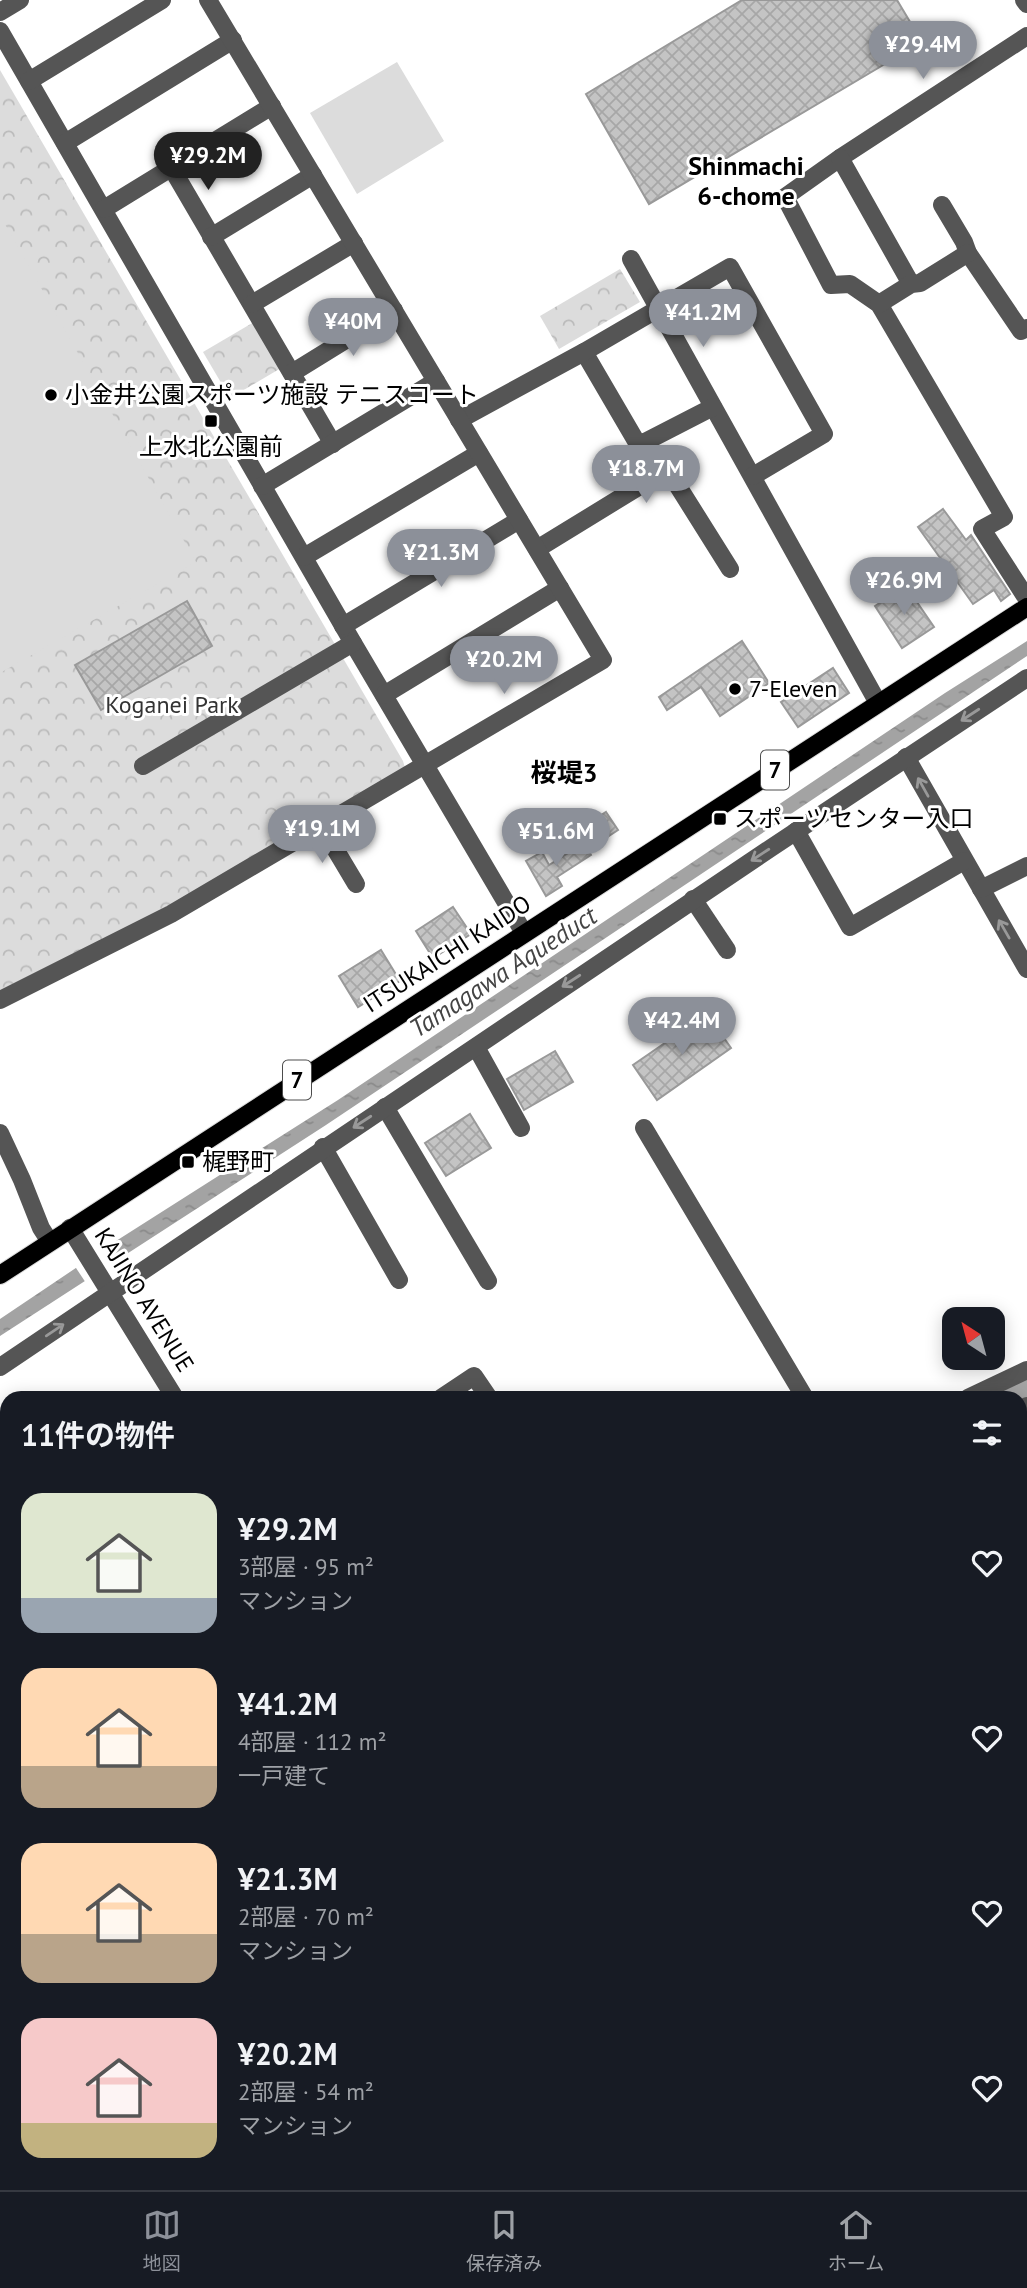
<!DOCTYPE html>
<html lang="ja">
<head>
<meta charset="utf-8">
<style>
	:root { --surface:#171b24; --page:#20242c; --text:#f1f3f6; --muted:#9ea1a6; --line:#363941; --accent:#8c9099 }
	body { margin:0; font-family:"PT Sans","Noto Sans JP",sans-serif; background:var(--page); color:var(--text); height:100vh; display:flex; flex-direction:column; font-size:26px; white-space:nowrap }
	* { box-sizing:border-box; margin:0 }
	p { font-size:23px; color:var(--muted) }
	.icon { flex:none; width:38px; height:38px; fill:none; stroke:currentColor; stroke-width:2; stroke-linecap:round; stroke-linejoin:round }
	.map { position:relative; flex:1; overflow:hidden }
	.sheet { position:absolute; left:0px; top:1391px; width:1027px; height:800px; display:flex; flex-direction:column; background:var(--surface); border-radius:21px 21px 0 0; box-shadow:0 4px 18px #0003 }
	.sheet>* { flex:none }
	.needle { width:46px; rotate:324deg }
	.tools { position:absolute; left:942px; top:1307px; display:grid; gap:14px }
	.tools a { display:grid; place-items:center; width:63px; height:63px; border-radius:14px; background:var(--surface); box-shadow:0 4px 18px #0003; font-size:35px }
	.price { position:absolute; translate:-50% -60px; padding:0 16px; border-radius:24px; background:var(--accent); color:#fff; font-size:23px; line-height:46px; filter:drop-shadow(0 2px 4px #0008) }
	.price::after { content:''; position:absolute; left:50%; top:42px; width:21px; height:16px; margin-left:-10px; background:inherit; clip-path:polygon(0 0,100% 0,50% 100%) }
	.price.active { background:#222; color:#fff }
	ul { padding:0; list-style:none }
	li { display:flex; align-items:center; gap:21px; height:175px; padding:0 21px }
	li span { display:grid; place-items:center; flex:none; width:196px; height:140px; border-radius:21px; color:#555 }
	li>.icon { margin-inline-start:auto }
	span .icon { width:84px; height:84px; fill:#fffc; stroke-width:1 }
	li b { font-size:30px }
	h2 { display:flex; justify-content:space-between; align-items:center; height:84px; padding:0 21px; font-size:30px }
	.tab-bar { display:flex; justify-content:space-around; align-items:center; height:98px; border-top:2px solid var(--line); background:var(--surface); font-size:19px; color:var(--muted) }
	.tab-bar a { display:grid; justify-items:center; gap:4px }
	.tab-bar .active { color:var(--accent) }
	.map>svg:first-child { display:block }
</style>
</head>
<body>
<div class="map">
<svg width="1027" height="2190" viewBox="0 0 1027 2190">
	<defs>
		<pattern id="forest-crowns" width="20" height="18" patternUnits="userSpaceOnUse" patternTransform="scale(1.75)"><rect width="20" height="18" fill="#dcdcdc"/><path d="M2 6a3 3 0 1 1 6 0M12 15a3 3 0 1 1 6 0" fill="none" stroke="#bbb"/></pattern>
		<pattern id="water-ripples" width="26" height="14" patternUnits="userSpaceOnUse" patternTransform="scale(1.75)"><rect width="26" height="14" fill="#a3a3a3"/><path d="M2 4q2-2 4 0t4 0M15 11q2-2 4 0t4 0" fill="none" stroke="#8b8b8b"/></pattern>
		<pattern id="building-cross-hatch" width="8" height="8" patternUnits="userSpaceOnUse" patternTransform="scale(1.75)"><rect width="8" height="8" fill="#c4c4c4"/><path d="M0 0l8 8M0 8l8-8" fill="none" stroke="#a7a7a7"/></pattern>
	</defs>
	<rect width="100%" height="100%" fill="#fff"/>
	<!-- forest -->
	<g fill="url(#forest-crowns)">
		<path d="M0,70L403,761L406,771L168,907L0,990Z"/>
		<path d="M620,269L640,302L559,349L540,316Z"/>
		<path d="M254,322L281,368L230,398L203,352Z"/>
	</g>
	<!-- pitch -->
	<g fill="#dcdcdc">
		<path d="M397,62L444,141L357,194L310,113Z"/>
		<path d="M5,224L196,562L0,673V228Z"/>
	</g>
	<!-- water -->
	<path fill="url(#water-ripples)" d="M1027,641V656L326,1125L0,1336V1319L116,1241L338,1100L945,693Z"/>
	<!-- pier -->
	<path fill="#fff" d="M103,1245L116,1264L86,1283L74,1265Z"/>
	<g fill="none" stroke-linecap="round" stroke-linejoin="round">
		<!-- river -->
		<g stroke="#a3a3a3" stroke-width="32">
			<path d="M995,1398L1027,1383"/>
			<path d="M722,2190L732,2184"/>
		</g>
	</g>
	<!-- building -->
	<g fill="url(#building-cross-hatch)" stroke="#999" stroke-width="2">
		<path d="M742,0H897L922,42L649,204L586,94Z"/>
		<path d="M943,509L966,540L971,535L1010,594L1001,601L994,590L973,604L918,527Z"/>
		<path d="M906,586L934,627L902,648L875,606Z"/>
		<path d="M187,601L212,646L101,710L75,665Z"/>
		<path d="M742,641L769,683L720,716L701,687L667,710L659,697Z"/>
		<path d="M833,668L849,693L798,727L781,702Z"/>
		<path d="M606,812L618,830L598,843L586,825Z"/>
		<path d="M584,843L591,855L557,877L562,886L546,896L526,861L542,852L549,865Z"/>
		<path d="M453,907L471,934L433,958L416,931Z"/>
		<path d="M381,950L400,981L358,1007L339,976Z"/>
		<path d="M707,1014L731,1048L657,1100L633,1065Z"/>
		<path d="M555,1051L573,1082L524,1110L507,1079Z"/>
		<path d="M470,1114L491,1148L446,1176L425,1143Z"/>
	</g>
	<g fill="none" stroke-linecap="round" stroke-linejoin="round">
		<defs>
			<path id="major" d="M0,1275L1027,607"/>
		</defs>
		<!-- major casing -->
		<use href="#major" stroke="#dbdbdb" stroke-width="20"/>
		<!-- minor -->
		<g stroke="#555" stroke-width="18">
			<path d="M1024,0L1027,4"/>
			<path d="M0,12L20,0"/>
			<path d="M0,31L353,643L524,933"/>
			<path d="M1027,36L840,158L785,197L831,285L850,284L879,304L1004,517L982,529L1027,599"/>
			<path d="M29,81L162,0"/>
			<path d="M65,143L233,40"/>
			<path d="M840,158L911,284"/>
			<path d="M171,167L333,444"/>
			<path d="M942,205L964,242L968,253L1021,331L1027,328"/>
			<path d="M104,209L272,106"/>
			<path d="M211,237L313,175"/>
			<path d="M631,259L878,703"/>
			<path d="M252,304L354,243"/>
			<path d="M879,304L911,284L920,283L968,253"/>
			<path d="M584,352L636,441L643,443L713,407"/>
			<path d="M292,373L394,310"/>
			<path d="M459,420L584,352L730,267L824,434L753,476"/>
			<path d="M262,486L436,381"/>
			<path d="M537,549L661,473L671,475L730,569"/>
			<path d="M304,557L479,453"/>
			<path d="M343,626L519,520"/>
			<path d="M384,695L560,588"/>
			<path d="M906,757L1027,969"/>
			<path d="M143,766L353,643"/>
			<path d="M322,827L356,884"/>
			<path d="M796,831L850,927L964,861"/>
			<path d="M981,889L1027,866"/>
			<path d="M693,899L727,950"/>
			<path d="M0,1000L171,914L603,660L208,0"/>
			<path d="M476,1047L521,1128"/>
			<path d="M385,1107L488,1281"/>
			<path d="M644,1128L805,1398"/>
			<path d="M0,1133L22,1180L41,1228L50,1242"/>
			<path d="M323,1147L399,1280"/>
			<path d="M70,1228L175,1398"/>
			<path d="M0,1367C342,1136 683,905 1027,678"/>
			<path d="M441,1398L474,1376L489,1398"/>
			<path d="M968,1398L1027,1370"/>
			<path d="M1020,1409L1027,1406"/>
			<path d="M0,1555L7,1568"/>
			<path d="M1020,1790L1027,1804"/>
			<path d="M1020,1835L1027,1831"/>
			<path d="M0,1863L1,1862"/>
			<path d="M1020,2006L1027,2017"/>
			<path d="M0,2144L7,2153"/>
			<path d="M31,2184L36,2190"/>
			<path d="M287,2184L290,2190"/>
			<path d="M492,2184L496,2190"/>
			<path d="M658,2184L662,2190"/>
			<path d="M901,2184L905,2190"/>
			<path d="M1014,2184L1017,2190"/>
			<path d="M362,2190L372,2184"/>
		</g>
		<!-- major -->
		<use href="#major" stroke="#000" stroke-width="18"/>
	</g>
	<!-- one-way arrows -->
	<defs><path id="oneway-shaft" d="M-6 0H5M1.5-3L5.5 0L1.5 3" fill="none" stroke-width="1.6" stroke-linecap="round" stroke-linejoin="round" transform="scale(1.75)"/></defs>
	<g stroke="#999">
		<use href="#oneway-shaft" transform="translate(970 715) rotate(147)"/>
		<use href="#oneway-shaft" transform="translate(923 787) rotate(-119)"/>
		<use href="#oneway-shaft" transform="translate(760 855) rotate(147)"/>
		<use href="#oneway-shaft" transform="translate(1004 929) rotate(-120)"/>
		<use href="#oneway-shaft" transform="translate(571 981) rotate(147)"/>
		<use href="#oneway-shaft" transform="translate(362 1122) rotate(147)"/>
		<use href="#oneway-shaft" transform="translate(55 1330) rotate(-34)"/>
	</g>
	<!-- markers -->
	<g fill="#000" stroke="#fff" stroke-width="2.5">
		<circle cx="51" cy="395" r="7"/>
		<rect x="204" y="414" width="14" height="14" rx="3.5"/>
		<circle cx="735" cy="689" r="7"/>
		<rect x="713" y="812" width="14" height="14" rx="3.5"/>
		<rect x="181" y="1155" width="14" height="14" rx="3.5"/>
	</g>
	<g text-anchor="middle" stroke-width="6" stroke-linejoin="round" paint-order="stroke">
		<!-- shield labels -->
		<g fill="#fff" stroke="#4c4c4c" stroke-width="2">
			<rect x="761" y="750.5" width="28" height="39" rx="5"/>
			<rect x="283" y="1060.5" width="28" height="39" rx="5"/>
		</g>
		<g font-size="23" font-weight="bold" fill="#000">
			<text x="775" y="778">7</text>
			<text x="297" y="1088">7</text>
		</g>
		<!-- poi labels -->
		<g font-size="24" fill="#000" stroke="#fff" text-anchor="start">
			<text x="65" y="403">小金井公園スポーツ施設 テニスコート</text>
			<text x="211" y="455" text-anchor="middle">上水北公園前</text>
			<text x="749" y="697">7-Eleven</text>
			<text x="734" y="827">スポーツセンター入口</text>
			<text x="202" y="1170">梶野町</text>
		</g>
		<!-- park labels -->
		<g font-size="24" fill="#333" stroke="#fff">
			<text x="172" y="713">Koganei Park</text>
		</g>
		<!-- street labels -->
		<g font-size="24" fill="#000" stroke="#fff">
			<text transform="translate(447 954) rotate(-33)" y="8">ITSUKAICHI KAIDO</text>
			<text transform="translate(144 1300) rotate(58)" y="8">KAJINO AVENUE</text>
		</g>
		<!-- neighbourhood labels -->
		<g font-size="26" font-weight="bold" fill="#000" stroke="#fff">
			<text x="746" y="175">Shinmachi<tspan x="746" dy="30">6-chome</tspan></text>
			<text x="564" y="782">桜堤3</text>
		</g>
		<!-- water labels -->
		<g font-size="26" font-style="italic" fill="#444" stroke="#fff">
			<text transform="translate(503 972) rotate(-33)" y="9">Tamagawa Aqueduct</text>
		</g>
	</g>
</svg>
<div class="tools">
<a><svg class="needle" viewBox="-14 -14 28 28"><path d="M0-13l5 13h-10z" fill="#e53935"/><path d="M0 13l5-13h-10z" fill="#9ea1a6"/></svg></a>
</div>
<b class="price" style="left:923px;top:81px">¥29.4M</b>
<b class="price active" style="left:208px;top:192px">¥29.2M</b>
<b class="price" style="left:703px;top:349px">¥41.2M</b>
<b class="price" style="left:353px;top:358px">¥40M</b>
<b class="price" style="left:646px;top:505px">¥18.7M</b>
<b class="price" style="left:441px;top:589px">¥21.3M</b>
<b class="price" style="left:904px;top:617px">¥26.9M</b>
<b class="price" style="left:504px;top:696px">¥20.2M</b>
<b class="price" style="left:322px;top:865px">¥19.1M</b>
<b class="price" style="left:556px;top:868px">¥51.6M</b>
<b class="price" style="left:682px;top:1057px">¥42.4M</b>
<section class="sheet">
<h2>11件の物件<svg class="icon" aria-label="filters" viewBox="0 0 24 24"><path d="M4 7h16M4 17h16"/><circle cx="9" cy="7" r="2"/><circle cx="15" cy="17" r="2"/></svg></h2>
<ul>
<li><span style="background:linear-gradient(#dfe7d0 75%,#9aa5b1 0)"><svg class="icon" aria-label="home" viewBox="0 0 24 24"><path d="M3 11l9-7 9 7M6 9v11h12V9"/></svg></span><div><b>¥29.2M</b><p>3部屋 · 95 m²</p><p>マンション</p></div><svg class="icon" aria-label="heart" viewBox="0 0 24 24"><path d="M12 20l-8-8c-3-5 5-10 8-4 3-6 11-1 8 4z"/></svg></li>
<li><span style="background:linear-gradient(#ffd9b3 70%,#b9a48a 0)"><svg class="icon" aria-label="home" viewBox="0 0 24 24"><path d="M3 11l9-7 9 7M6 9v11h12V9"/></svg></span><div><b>¥41.2M</b><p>4部屋 · 112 m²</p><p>一戸建て</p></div><svg class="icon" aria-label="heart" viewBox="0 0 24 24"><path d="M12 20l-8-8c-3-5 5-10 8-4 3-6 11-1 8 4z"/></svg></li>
<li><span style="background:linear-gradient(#ffd9b3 65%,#b9a48a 0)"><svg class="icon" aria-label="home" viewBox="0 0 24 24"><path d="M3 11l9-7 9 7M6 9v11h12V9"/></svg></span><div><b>¥21.3M</b><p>2部屋 · 70 m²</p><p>マンション</p></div><svg class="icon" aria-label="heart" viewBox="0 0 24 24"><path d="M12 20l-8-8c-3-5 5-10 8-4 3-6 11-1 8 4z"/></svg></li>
<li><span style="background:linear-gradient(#f6c9c9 75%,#c2b280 0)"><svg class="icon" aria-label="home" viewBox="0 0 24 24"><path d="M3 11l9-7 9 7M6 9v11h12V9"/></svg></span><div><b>¥20.2M</b><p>2部屋 · 54 m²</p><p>マンション</p></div><svg class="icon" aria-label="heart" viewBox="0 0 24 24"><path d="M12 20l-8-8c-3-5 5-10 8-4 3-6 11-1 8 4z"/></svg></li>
</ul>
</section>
</div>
<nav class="tab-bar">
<a class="active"><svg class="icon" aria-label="map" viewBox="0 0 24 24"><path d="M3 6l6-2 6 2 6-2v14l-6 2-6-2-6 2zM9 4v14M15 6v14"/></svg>地図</a>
<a><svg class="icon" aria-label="saved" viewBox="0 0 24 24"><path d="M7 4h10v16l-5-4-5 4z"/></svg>保存済み</a>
<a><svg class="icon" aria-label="home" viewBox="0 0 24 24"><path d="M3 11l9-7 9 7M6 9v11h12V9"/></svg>ホーム</a>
</nav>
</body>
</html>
